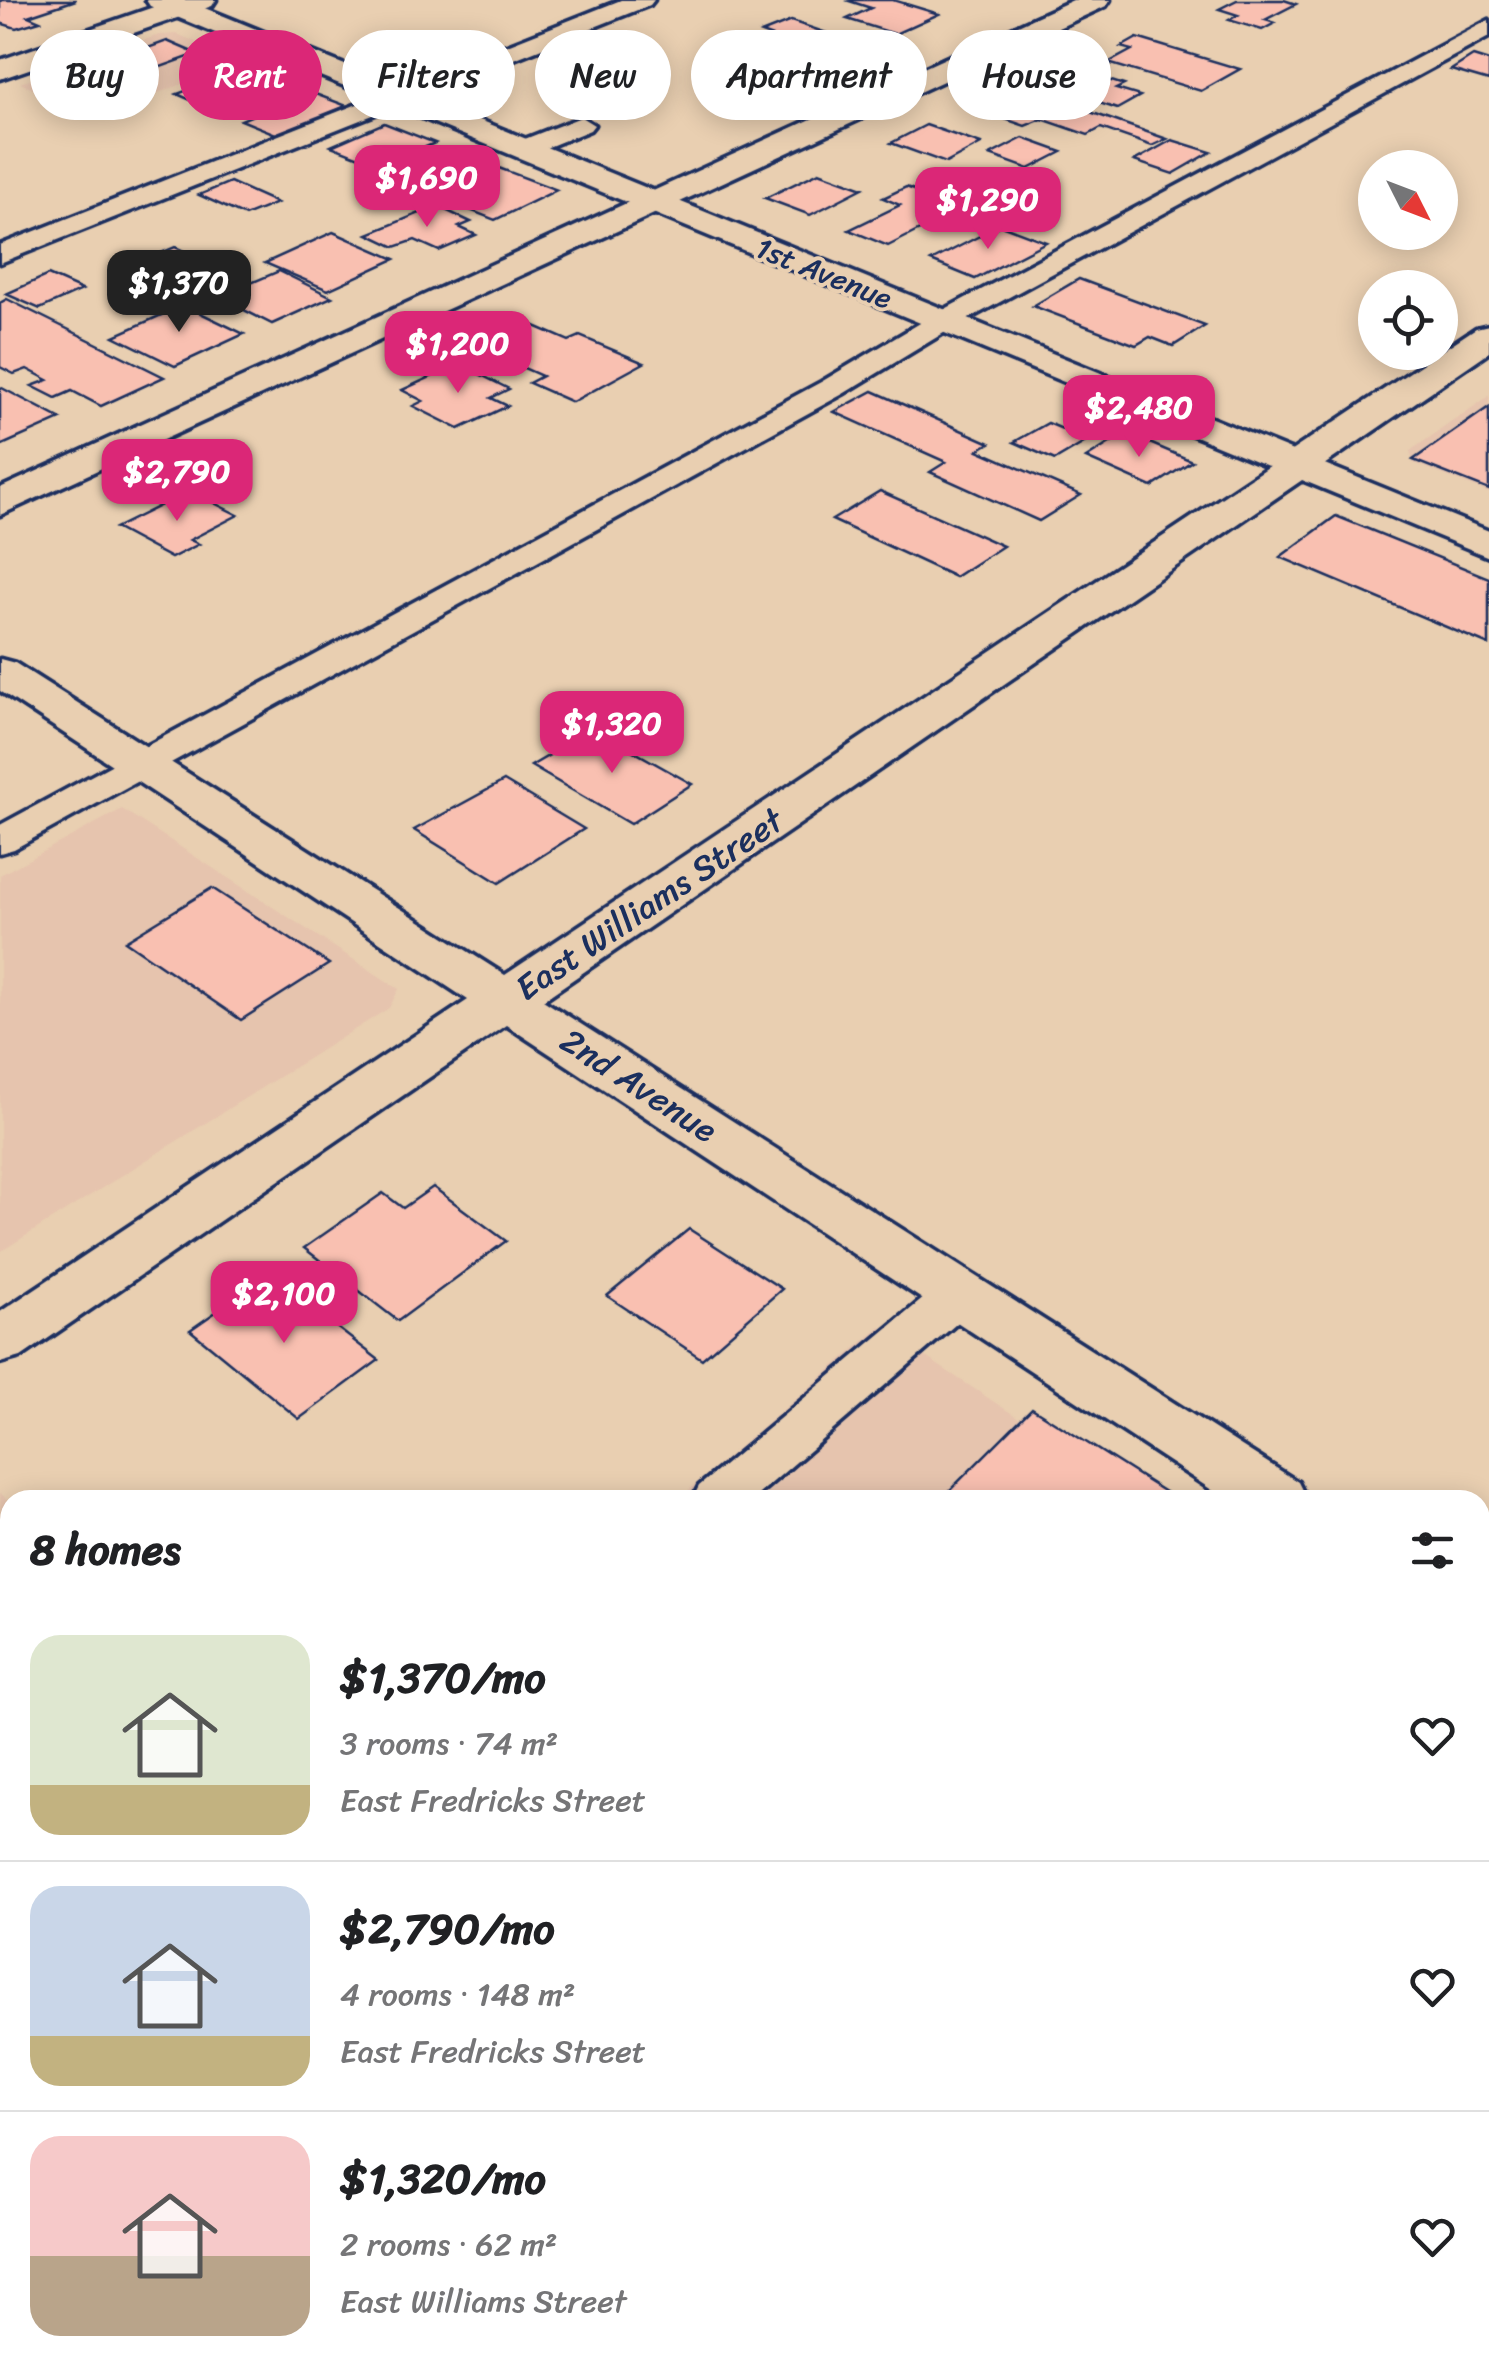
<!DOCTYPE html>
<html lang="en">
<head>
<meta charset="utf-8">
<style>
	:root { --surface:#fff; --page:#f6f6f6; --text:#202124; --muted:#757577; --line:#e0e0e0; --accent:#db2777 }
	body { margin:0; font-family:Sriracha,sans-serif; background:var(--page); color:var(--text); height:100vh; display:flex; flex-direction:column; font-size:38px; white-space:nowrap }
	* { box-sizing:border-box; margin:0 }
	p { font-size:32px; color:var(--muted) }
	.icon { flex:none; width:55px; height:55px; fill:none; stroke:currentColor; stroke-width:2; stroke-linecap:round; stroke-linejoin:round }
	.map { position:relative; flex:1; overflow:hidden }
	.drawer { position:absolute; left:0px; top:1490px; width:1490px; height:890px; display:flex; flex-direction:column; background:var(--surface); border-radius:30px 30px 0 0; box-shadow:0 5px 25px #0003 }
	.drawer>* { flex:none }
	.guide { position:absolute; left:30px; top:30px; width:1430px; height:90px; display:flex; gap:20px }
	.needle { width:65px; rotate:132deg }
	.tools { position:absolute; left:1358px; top:150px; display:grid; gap:20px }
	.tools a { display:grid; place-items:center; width:100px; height:100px; border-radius:50%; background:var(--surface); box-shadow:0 5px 25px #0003; font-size:50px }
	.price { position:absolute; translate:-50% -85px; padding:0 22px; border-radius:20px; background:var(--accent); color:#fff; font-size:32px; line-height:65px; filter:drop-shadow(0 2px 5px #0008) }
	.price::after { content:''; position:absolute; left:50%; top:60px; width:30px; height:22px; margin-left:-15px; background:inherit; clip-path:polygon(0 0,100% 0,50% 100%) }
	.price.selected { background:#222; color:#fff }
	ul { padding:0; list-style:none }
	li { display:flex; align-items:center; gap:30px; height:250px; padding:0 30px }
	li+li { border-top:2px solid var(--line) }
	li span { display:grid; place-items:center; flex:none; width:280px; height:200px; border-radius:30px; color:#555 }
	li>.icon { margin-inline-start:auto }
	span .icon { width:120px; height:120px; fill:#fffc; stroke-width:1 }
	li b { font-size:42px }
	h2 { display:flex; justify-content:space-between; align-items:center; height:120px; padding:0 30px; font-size:42px }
	.tag { padding:0 35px; border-radius:45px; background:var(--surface); box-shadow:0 5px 25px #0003; font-size:35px; line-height:90px }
	.tag.selected { background:var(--accent); color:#fff }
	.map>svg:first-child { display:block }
</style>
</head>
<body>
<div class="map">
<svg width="1489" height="2380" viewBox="0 0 1489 2380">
	<rect width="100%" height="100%" fill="#e9cfb1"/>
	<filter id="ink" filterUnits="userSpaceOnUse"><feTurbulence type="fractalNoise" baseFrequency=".01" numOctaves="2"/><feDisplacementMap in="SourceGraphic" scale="20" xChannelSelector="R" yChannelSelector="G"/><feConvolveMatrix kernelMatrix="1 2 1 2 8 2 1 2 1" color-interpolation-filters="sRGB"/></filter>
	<g filter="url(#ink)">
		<!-- built -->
		<g fill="#e6c4ae">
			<path d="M177,34L243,62L92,117L20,83L159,35Z"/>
			<path d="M1489,396V493L1413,463L1410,451Z"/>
			<path d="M122,809L399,989L389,1008L0,1252V875Z"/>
			<path d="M880,1327L1144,1500H677Z"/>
			<path d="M0,1493L10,1502V2370H923L915,2380H0Z"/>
		</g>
		<!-- building -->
		<g fill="#f9c0b1" stroke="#1b2f5e" stroke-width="2.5">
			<path d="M3,0H76L28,16L40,21L16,28L0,23V1Z"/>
			<path d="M893,0L939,14L895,34L847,19L871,8L849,1L852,0Z"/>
			<path d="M1237,0H1284L1296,4L1265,20L1275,23L1262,30L1229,20L1238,15L1219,9Z"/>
			<path d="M791,21L862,45L832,58L761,33Z"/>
			<path d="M1137,38L1240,69L1201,91L1108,63L1132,50L1121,47Z"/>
			<path d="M167,41L197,54L136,76L106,63Z"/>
			<path d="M1473,56L1489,61V81L1451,70Z"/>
			<path d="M1055,63L1124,85L1116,89L1140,96L1117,109L1024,78Z"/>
			<path d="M246,69L280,83L211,109L177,94Z"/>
			<path d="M1019,87L1167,139L1152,146L1101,128L1088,135L1042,119L1025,126L973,108Z"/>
			<path d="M310,92L347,106L278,135L241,120Z"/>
			<path d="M384,123L435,143L382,166L331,146Z"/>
			<path d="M926,125L981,144L946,163L891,143Z"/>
			<path d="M1023,138L1062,152L1029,169L990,155Z"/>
			<path d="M1172,140L1211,152L1173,174L1134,161Z"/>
			<path d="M447,158L478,171L433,192L401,179Z"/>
			<path d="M491,165L557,190L495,220L462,207L496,191L464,178Z"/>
			<path d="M819,172L863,188L810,215L765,198Z"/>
			<path d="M230,182L277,203L245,216L199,195Z"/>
			<path d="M1002,184L1029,194L1001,210L973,200Z"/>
			<path d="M906,187L963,208L888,246L849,230L900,205L883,198Z"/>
			<path d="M437,206L471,222L459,227L476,235L439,251L415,240L395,247L368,234Z"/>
			<path d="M1001,225L1046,242L975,279L931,261Z"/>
			<path d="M333,232L395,259L328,290L265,263Z"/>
			<path d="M175,247L206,261L153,285L121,270Z"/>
			<path d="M279,271L332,297L272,324L218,297Z"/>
			<path d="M48,275L82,290L40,309L6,294Z"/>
			<path d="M1079,279L1205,326L1173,346L1150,337L1136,345L1033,306Z"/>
			<path d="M7,299L164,377L101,406L72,391L56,398L32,386L48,380L27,369L14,374L0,367V303Z"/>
			<path d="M184,305L244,334L175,366L114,336Z"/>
			<path d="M530,324L569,341L580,336L644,363L572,402L529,383L542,376L481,349Z"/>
			<path d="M459,364L509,389L491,398L508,406L459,429L413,406L423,401L402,390Z"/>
			<path d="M0,387L61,419L0,446Z"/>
			<path d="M873,391L990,443L978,450L1081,495L1039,521L930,472L946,462L834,412Z"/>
			<path d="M1489,407V490L1413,460Z"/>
			<path d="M1048,423L1089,440L1055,460L1014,442Z"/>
			<path d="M1126,433L1192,461L1152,487L1086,458Z"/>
			<path d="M190,491L238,515L190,540L199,544L171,558L115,528Z"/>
			<path d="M880,491L1003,546L955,577L832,520Z"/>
			<path d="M1336,516L1489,578V645L1280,557Z"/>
			<path d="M594,729L692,784L630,824L531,766Z"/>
			<path d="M504,781L584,829L499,883L414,830Z"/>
			<path d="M212,888L329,964L241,1020L125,941Z"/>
			<path d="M433,1187L506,1241L398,1321L304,1248L383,1193L403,1208Z"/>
			<path d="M689,1229L782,1289L702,1359L607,1296Z"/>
			<path d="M269,1275L379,1360L299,1419L190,1330Z"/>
			<path d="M1032,1408L1168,1494L1162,1500H940Z"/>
			<path d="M10,2245V2370H97L87,2380H0V2255Z"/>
			<path d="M532,2370H873L865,2380H542Z"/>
		</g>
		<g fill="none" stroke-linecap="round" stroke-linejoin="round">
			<defs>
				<g id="lane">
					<path d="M621,0H654L650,5L0,263V245Z"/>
					<path d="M1489,20V37L952,328L843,394L14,849L0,853V825L821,382L932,316Z"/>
					<path d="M581,117L594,125L590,130L521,158L508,150L512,144Z"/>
					<path d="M960,1276L977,1282L983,1294L977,1306L752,1500H692L699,1486L943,1282Z"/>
					<path d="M0,1536L10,1539V1587L0,1584Z"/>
					<path d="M10,2072V2136L0,2140V2076Z"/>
				</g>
				<g id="street">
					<path d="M174,0H216L212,6L0,79V60Z"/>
					<path d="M1073,0H1110L1106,6L0,515V488Z"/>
					<path d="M1489,325V352L543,1000L1298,1482L1307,1500H1227L506,1025L21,1357L0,1363V1312L468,1000L0,691V659L15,663L505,975L1476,328Z"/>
					<path d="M1480,1606L1489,1610V1668L1480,1664Z"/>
				</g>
				<path id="secondary" d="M146,0H185L1489,531V557L150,6Z"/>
				<g id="primary">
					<path d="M1489,1858V1931L1480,1935V1862Z"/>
					<path d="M1489,2134V2220L1480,2224V2137Z"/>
					<path d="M1074,2370H1159L1154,2380H1070Z"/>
					<path d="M1306,2370H1391L1386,2380H1302Z"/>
				</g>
			</defs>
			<!-- lane casing -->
			<use href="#lane" stroke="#1b2f5e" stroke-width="7"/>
			<!-- street casing -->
			<use href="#street" stroke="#1b2f5e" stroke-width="7"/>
			<!-- secondary casing -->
			<use href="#secondary" stroke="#1b2f5e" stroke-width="7"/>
			<!-- primary casing -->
			<use href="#primary" stroke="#1b2f5e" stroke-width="7"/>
			<!-- lane -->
			<use href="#lane" fill="#e9cfb1" fill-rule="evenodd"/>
			<!-- street -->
			<use href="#street" fill="#e9cfb1" fill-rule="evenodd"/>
			<!-- secondary -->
			<use href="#secondary" fill="#e9cfb1" fill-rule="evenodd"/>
			<!-- primary -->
			<use href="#primary" fill="#f6e281" fill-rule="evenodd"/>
		</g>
	</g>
	<g text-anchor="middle" stroke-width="8" stroke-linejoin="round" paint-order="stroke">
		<!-- far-street labels -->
		<g font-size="30" fill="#1b2f5e" stroke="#e9cfb1">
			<text transform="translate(824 273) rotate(22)" y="10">1st Avenue</text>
		</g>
		<!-- street labels -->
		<g font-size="35" fill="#1b2f5e" stroke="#e9cfb1">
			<text transform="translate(649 904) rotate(-34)" y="12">East Williams Street</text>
			<text transform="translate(639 1085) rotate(33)" y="12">2nd Avenue</text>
		</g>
	</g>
</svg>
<div class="tools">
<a><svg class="needle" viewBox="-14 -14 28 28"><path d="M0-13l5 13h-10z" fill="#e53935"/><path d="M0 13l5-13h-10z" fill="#757577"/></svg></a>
<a><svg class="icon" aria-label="locate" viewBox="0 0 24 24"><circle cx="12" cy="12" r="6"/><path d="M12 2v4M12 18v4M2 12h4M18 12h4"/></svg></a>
</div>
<b class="price" style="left:427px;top:230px">$1,690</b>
<b class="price" style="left:988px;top:252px">$1,290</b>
<b class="price selected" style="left:179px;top:335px">$1,370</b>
<b class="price" style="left:458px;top:396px">$1,200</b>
<b class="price" style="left:1139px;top:460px">$2,480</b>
<b class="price" style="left:177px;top:524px">$2,790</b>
<b class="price" style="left:612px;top:776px">$1,320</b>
<b class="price" style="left:284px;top:1346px">$2,100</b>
<div class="guide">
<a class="tag">Buy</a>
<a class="tag selected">Rent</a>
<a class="tag">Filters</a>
<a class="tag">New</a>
<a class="tag">Apartment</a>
<a class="tag">House</a>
</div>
<section class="drawer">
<h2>8 homes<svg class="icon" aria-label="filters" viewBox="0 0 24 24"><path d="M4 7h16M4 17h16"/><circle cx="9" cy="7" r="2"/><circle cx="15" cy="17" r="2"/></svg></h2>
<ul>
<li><span style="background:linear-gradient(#dfe7d0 75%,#c2b280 0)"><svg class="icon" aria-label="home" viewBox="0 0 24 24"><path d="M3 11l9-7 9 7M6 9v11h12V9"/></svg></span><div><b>$1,370/mo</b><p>3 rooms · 74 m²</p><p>East Fredricks Street</p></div><svg class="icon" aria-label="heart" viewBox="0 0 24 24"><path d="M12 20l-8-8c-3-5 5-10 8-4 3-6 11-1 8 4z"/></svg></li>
<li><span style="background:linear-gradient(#c9d6e8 75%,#c2b280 0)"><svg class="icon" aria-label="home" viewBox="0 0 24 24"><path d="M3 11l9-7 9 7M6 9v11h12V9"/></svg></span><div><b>$2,790/mo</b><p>4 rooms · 148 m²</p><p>East Fredricks Street</p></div><svg class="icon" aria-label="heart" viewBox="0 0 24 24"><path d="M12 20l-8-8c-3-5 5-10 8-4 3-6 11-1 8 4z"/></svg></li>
<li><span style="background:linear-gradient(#f6c9c9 60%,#b9a48a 0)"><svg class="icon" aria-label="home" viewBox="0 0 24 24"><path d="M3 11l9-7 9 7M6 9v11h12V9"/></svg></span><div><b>$1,320/mo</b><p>2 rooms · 62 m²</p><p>East Williams Street</p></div><svg class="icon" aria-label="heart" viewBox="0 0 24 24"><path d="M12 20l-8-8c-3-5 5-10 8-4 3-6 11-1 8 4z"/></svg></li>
</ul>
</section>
</div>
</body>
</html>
